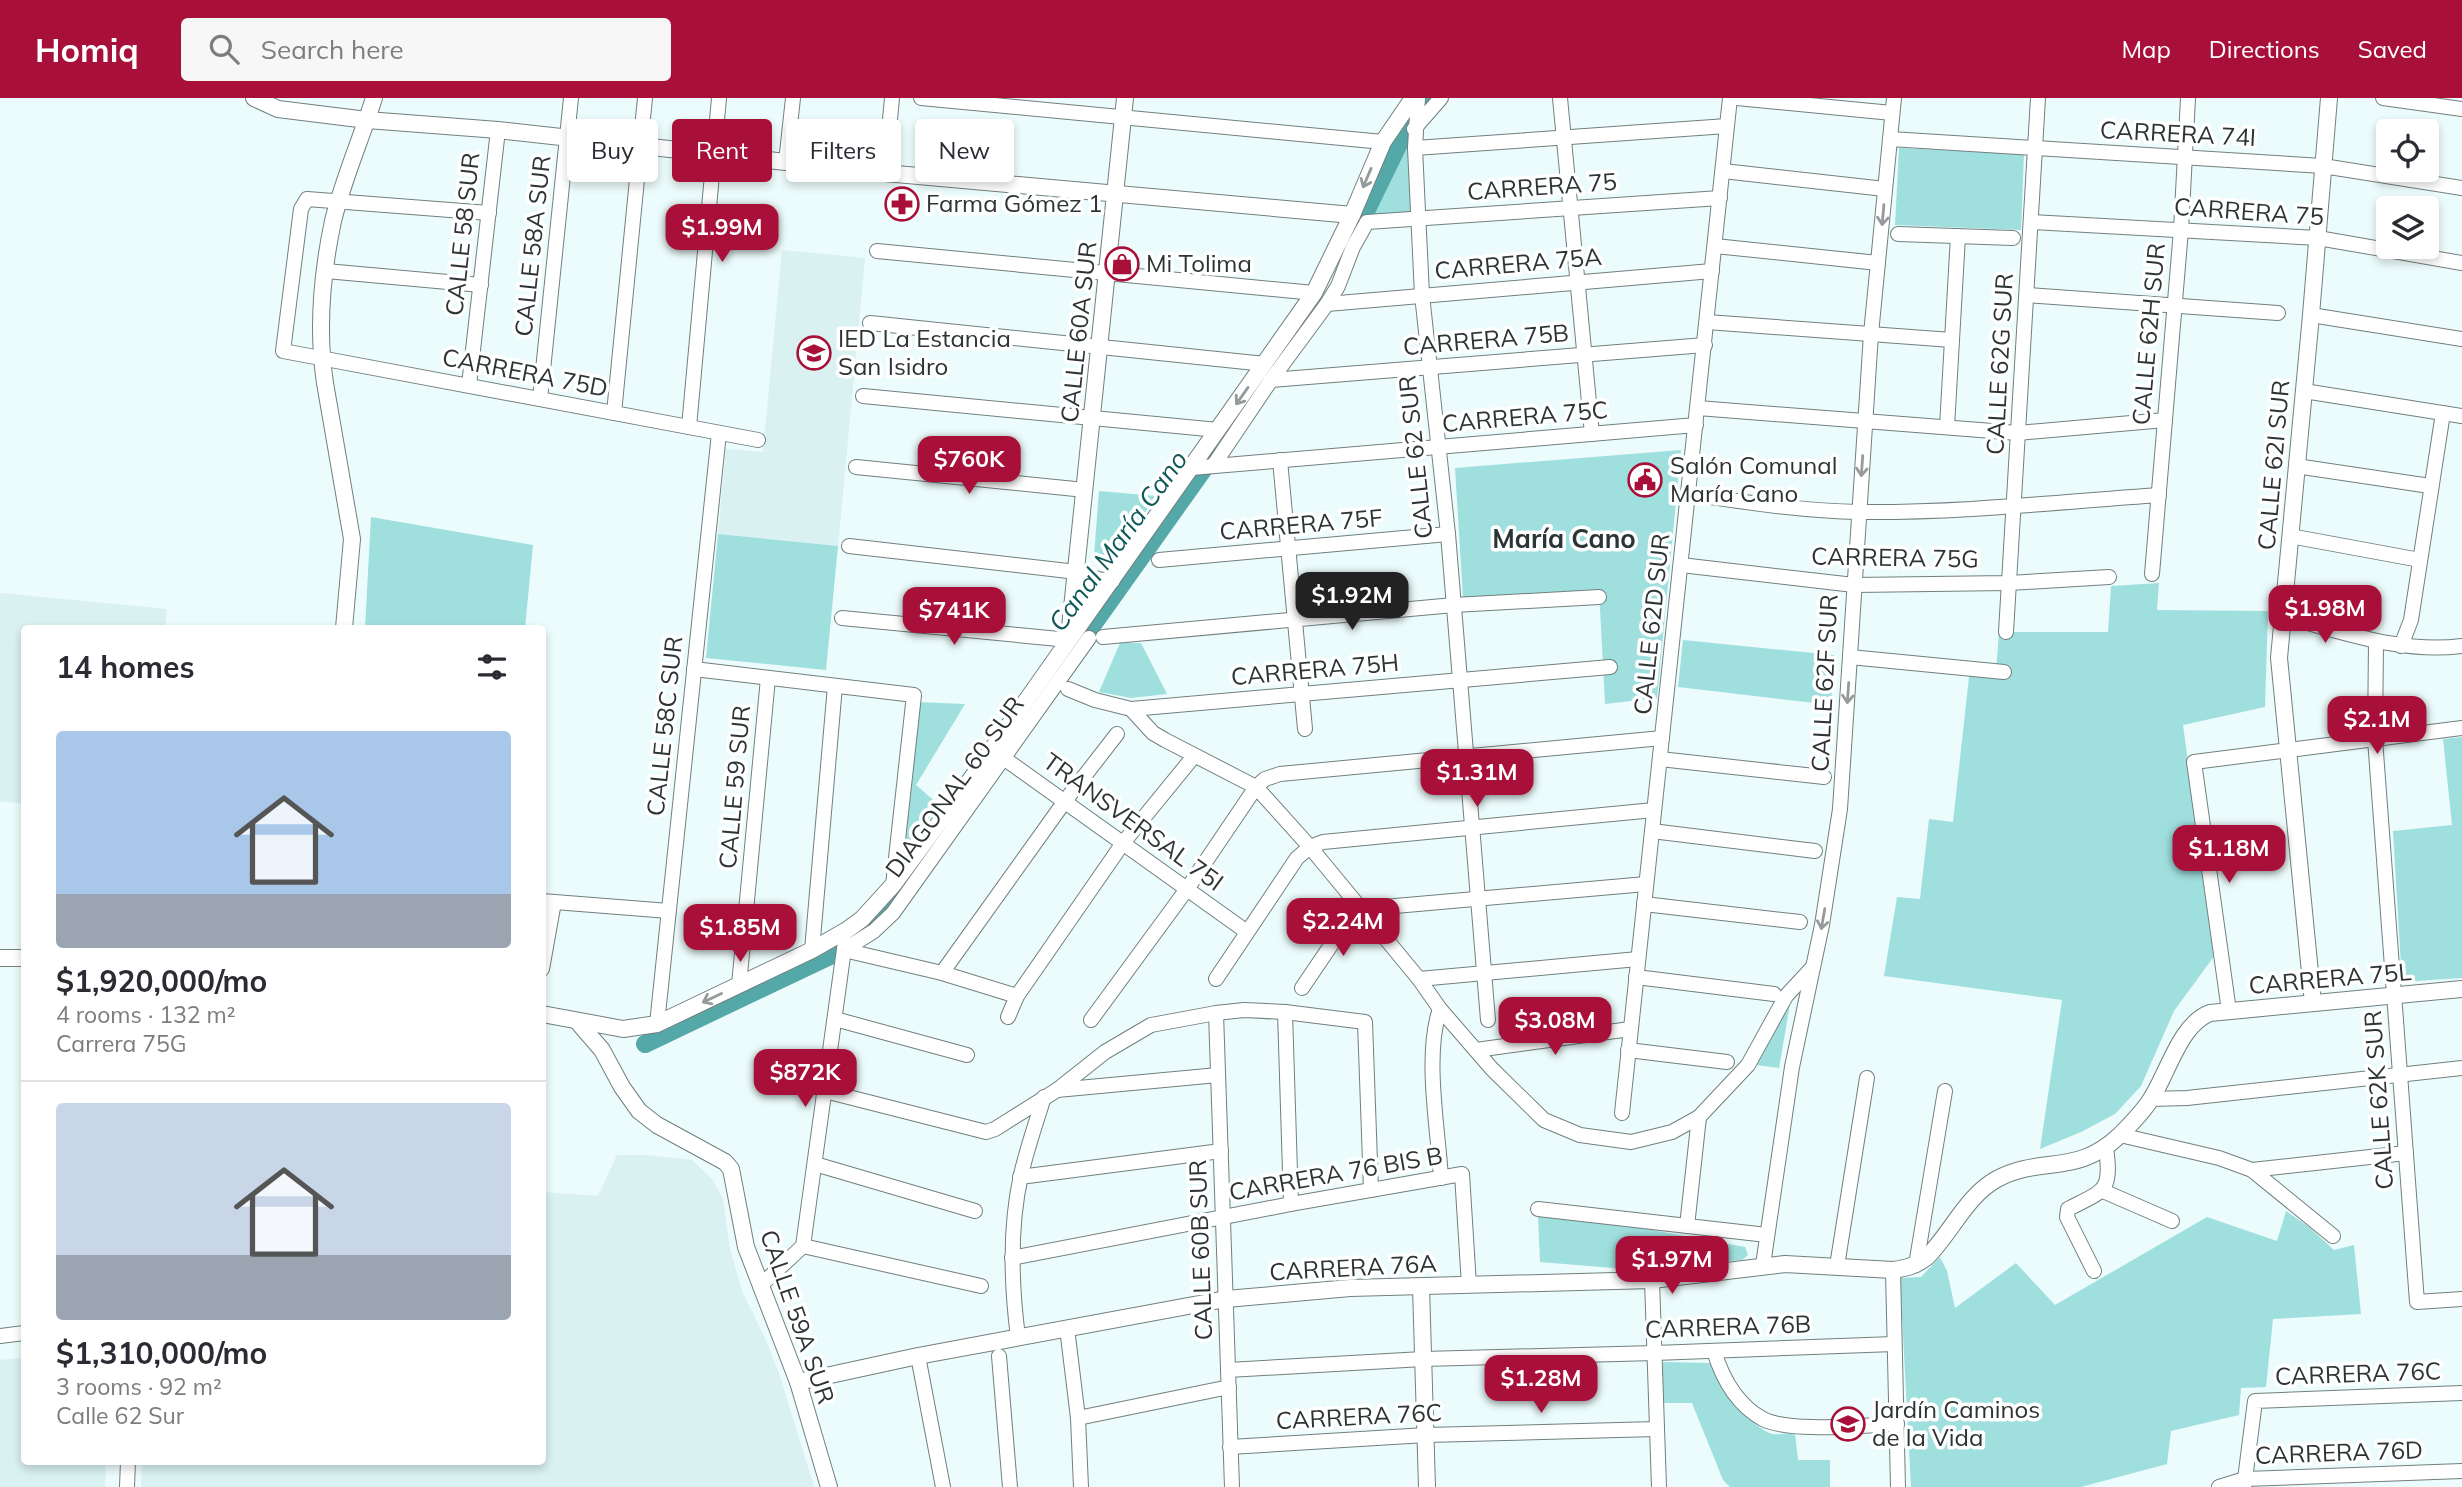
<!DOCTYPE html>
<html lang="en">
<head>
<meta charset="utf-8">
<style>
	:root { --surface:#fff; --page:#f7f7f7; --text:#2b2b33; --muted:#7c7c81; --line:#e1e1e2; --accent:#a81039 }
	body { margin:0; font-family:Mulish,sans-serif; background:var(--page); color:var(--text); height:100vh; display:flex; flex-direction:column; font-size:26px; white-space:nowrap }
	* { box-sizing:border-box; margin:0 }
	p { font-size:23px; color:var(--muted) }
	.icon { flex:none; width:38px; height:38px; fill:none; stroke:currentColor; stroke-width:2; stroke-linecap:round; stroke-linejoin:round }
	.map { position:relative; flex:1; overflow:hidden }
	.details { position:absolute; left:21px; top:527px; width:525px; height:840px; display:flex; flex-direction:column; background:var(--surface); border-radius:7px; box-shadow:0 4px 10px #0003 }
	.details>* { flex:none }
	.hud { position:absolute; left:567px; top:21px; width:665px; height:63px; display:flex; gap:14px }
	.controls { position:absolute; left:2376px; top:21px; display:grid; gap:14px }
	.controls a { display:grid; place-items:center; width:63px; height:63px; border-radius:7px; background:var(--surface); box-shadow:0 4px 10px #0003; font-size:35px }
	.price { position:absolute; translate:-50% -60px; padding:0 16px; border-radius:14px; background:var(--accent); color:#fff; font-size:23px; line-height:46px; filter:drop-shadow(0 2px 4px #0008) }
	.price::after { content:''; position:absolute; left:50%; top:42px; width:21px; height:16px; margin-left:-10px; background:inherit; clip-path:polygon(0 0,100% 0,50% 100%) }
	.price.current { background:#222; color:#fff }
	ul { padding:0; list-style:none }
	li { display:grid; align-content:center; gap:14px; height:371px; padding:0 35px }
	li+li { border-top:2px solid var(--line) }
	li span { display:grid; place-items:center; height:217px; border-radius:7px; color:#555 }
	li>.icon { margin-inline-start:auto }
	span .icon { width:126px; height:126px; fill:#fffc; stroke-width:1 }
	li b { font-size:30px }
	h2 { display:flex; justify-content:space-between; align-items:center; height:84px; padding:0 35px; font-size:30px }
	.tag { padding:0 24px; border-radius:7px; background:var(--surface); box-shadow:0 4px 10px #0003; font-size:24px; line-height:63px }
	.tag.current { background:var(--accent); color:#fff }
	header { display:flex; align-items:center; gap:42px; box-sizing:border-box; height:98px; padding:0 35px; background:var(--accent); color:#fff }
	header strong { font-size:33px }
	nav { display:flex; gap:38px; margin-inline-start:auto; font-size:24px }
	.search { width:490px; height:63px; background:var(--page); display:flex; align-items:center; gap:18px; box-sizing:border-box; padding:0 24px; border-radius:7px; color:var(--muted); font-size:26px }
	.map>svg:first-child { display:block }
</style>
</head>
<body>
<header>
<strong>Homiq</strong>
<div class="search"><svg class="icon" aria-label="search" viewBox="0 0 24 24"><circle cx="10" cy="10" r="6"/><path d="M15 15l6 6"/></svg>Search here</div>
<nav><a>Map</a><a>Directions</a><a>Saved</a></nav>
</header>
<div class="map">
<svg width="2462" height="1389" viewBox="0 0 2462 1389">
	<rect width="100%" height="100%" fill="#ecfbfb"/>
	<!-- built -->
	<g fill="#d9f1f1">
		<path d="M782,152L865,160L838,448L718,436L726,351L763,354Z"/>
		<path d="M0,495L167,511L165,530H24V706L0,703Z"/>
		<path d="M617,1057H646L692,1062L712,1081L723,1101L730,1151L742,1193L765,1240L780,1278L814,1389H141L142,1363H542L543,1094L598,1098Z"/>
		<path d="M24,1260V1363H106L105,1389H0V1262Z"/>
	</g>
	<!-- green -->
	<g fill="#9fe0df">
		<path d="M1407,29L1411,114L1364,118Z"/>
		<path d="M1899,50L2024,56L2021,132L1895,127Z"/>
		<path d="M1681,352L1657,600L1605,606L1599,492L1463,500L1455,370Z"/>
		<path d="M1099,393L1156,398L1113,463L1094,459Z"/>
		<path d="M371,419L533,447L525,530H365Z"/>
		<path d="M718,436L838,448L826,572L706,560Z"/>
		<path d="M2159,485L2157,512L2268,513L2265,609L2183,627L2215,857L2174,913L2141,988L2115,1016L2081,1034L2040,1051L2062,902L1884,878L1897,799L1920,801L1929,721L1953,724L1970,570L1996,573L1999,534H2108L2111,488Z"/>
		<path d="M1683,542L1834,557L1831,607L1678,589Z"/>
		<path d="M1120,545H1141L1167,596L1131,600L1099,594Z"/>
		<path d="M918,604L965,606L916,687L939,707L901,756Z"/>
		<path d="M2462,639V880L2402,884L2393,733L2452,727L2443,641Z"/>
		<path d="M1790,906L1779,970L1756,967Z"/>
		<path d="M2286,1113L2309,1129L2334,1152L2354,1147L2361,1216L2273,1221L2266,1289L2241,1290L2239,1317L2171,1333L2167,1366L2081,1389H1911L1900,1180L1921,1179L1940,1159L1947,1173L1955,1210L2016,1165L2055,1207L2207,1119L2277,1143Z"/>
		<path d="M1538,1118L1625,1127L1745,1149L1748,1157L1742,1162L1613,1170L1540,1164Z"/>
		<path d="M1663,1264L1710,1265C1720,1284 1752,1331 1772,1336C1779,1337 1788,1335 1795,1335L1798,1362H1830V1389H1730L1723,1382L1692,1305H1663Z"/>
	</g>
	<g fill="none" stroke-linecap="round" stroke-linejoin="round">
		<!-- canal -->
		<g stroke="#55a8a8" stroke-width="18">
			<path d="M1354,138L1407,29L1430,0"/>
			<path d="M1075,552L1213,358"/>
			<path d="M645,946L834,856L889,809L901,793"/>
		</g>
		<defs>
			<g id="minor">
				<path d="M921,0L1383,44"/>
				<path d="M1418,0L1415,50L1422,197L1448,436L1488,922"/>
				<path d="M1560,0L1592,336"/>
				<path d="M1737,0L1892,15"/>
				<path d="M2383,0L2462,11"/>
				<path d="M1414,31L1441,0"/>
				<path d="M1890,41L2323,68L2462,90"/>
				<path d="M1415,50L1727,28"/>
				<path d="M786,64L793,0"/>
				<path d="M1723,73L1885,91"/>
				<path d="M885,75L892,0"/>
				<path d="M489,115L307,101L301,111L283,253L758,342"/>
				<path d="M2031,124L2318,140L2462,165"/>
				<path d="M1898,136L2013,140"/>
				<path d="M1715,148L1878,165"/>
				<path d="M877,153L1314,195"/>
				<path d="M326,173L481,187"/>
				<path d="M2027,197L2278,215"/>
				<path d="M1327,206L1712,173"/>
				<path d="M2311,217L2462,241"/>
				<path d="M1707,224L1952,242"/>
				<path d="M870,225L1265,266"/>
				<path d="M1271,282L1705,247"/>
				<path d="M469,287L498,32"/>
				<path d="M2304,293L2462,318"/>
				<path d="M863,298L1218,332"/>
				<path d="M540,301L571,0"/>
				<path d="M1698,310L2018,335L2165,322"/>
				<path d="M614,315L645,0"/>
				<path d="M689,329L719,0"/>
				<path d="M1947,329L1958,138"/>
				<path d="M1280,362L1305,631"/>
				<path d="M1213,368L1271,282L1327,206L1338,188L1353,149L1367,124L1720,100"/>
				<path d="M2296,368L2430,388"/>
				<path d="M856,369L1085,392"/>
				<path d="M1191,370L1696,327"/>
				<path d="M1689,396C1745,404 1802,413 1859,414C1959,415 2059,404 2159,397"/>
				<path d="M2290,438L2420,462"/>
				<path d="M849,448L1077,474"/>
				<path d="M1159,462L1448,436"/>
				<path d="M1681,467L1854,487L2009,485L2109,479"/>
				<path d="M2152,476L2181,132L2188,0"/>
				<path d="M2282,518C2341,533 2400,556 2462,548"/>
				<path d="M842,520L1069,542"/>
				<path d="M2006,534L2038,0"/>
				<path d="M1103,539L1454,507L1599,499"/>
				<path d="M2376,544L2375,641L2417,1204L2462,1201"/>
				<path d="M2401,548L2411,522L2443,315"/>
				<path d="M1850,559L2004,574"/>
				<path d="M694,571L914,597L893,787"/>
				<path d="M1068,591L1095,602L1131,611L1610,569"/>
				<path d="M1131,611L1153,635L1165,642L1256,689L1310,749L1419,881L1440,911L1492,971L1544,1022L1580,1037L1631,1044L1672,1034L1699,1019L1748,967L1786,898L1812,870"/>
				<path d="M998,656L1247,834"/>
				<path d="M1660,661L1824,679"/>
				<path d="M1652,733L1815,753"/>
				<path d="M542,803L669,813"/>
				<path d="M1644,806L1800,824"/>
				<path d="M812,852L835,588"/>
				<path d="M844,852L874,833L893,815L1089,540"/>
				<path d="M844,852L942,875L1017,898"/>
				<path d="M542,871L554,804"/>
				<path d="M942,875L1065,703L1117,636"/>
				<path d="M1636,879L1774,896"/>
				<path d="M1216,881L1297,760L1310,749L1323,744L1654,712"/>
				<path d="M1419,881L1638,861"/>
				<path d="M739,887L768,580"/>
				<path d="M1302,890L1346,825L1361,811L1646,786"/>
				<path d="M1440,911C1424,957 1438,1030 1441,1080"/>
				<path d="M2229,913L2194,664L2462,630"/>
				<path d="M1285,914L1291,1106"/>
				<path d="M1216,915L1232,1389"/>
				<path d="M1008,919L1017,898L1123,745L1194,658"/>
				<path d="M835,921L967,957"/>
				<path d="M1091,922L1187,791L1256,689L1265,681L1280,676L1662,640"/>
				<path d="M657,926L719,335"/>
				<path d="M1476,952L1630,931"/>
				<path d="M1628,952L1727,964"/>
				<path d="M1057,992L1218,977"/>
				<path d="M825,993L986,1034L995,1031L1057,992L1105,954L1151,927L1216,915L1244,912L1285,914L1365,924L1371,1092"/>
				<path d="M2151,1001L2187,1000L2462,970"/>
				<path d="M1622,1015L1730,0"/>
				<path d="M2120,1037L2219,1060L2252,1072L2333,1138"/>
				<path d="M815,1066L975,1113"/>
				<path d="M2252,1072L2406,1055"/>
				<path d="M1020,1079L1221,1053"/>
				<path d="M2103,1093L2172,1123"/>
				<path d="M1538,1111L1767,1137"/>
				<path d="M1687,1128L1699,1019"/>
				<path d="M803,1148L981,1188"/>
				<path d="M1012,1160L1291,1106L1462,1076L1469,1187"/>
				<path d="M1763,1167L1792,969L1822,827L1840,711L1871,236L1894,0"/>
				<path d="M1916,1167L1945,993"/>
				<path d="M1837,1168L1867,980"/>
				<path d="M1893,1172L1898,1389"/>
				<path d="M2094,1173L2067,1119L2068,1111C2105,1092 2112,1094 2106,1049"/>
				<path d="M1652,1182L1659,1389"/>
				<path d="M760,1188L803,1148L845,844"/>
				<path d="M1067,1230L1078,1320L1081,1389"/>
				<path d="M0,1238L24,1235"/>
				<path d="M1018,1239C1011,1185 1009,1131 1021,1077C1027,1050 1036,1025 1044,999"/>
				<path d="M1714,1253C1722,1279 1737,1307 1763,1321C1790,1335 1864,1327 1897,1326"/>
				<path d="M918,1258L943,1389"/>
				<path d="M999,1258L1010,1389"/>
				<path d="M1228,1272L1423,1261L1655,1255L1894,1246"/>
				<path d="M1078,1320L1229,1289"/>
				<path d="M1230,1349L1426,1337L1657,1331"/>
				<path d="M127,1389L128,1363"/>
				<path d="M2219,1389L2245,1381L2462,1373"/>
				<path d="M2244,1389L2255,1303L2462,1295"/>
			</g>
			<g id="tertiary">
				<path d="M254,0L278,11L367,22L498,32L885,75L1352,117"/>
				<path d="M1077,474L1100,483L1112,482"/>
				<path d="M344,530L352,441L325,285C317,232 322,175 333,123C343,82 361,41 374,0"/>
				<path d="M1069,539L1125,0"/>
				<path d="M0,860H24"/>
				<path d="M2313,905L2279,560L2311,217L2329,0"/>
				<path d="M542,916L623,931L657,926L812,852L847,832L862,821L893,787L959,698L1314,195L1352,117L1383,44L1413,0"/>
				<path d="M577,923L602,952L622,989L639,1013L657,1027L725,1064L731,1071L746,1149L798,1284L829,1389"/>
				<path d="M1421,1189L1427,1389"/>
				<path d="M798,1284L918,1258L1226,1201L1350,1190L1652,1182L1785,1166L1893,1172C1907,1170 1915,1168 1927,1159C1951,1135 1967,1097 1997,1081C2042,1057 2076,1079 2120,1037C2131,1026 2143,1014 2151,1001C2168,975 2180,926 2210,915L2462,891"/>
			</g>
		</defs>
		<!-- minor casing -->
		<use href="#minor" stroke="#727f7f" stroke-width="16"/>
		<!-- tertiary casing -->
		<use href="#tertiary" stroke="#727f7f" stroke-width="18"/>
		<!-- minor -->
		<use href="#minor" stroke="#fff" stroke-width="14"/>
		<!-- tertiary -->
		<use href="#tertiary" stroke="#fff" stroke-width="16"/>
	</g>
	<!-- one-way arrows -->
	<defs><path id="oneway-shaft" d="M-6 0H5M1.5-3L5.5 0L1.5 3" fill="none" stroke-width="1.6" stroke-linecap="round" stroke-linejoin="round" transform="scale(1.75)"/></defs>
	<g stroke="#969a9a">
		<use href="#oneway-shaft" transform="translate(1367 80) rotate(113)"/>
		<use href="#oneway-shaft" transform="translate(1883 117) rotate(95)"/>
		<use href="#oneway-shaft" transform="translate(1242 298) rotate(125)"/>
		<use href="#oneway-shaft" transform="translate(1862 368) rotate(94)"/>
		<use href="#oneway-shaft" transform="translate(1848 595) rotate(94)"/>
		<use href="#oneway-shaft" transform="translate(1823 821) rotate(100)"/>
		<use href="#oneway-shaft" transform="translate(712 900) rotate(155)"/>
	</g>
	<!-- icons -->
	<defs>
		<symbol id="pharmacy-ring" viewBox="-11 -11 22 22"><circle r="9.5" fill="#fff" stroke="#a81039" stroke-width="1.5"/><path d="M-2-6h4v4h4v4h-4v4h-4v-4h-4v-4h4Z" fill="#a81039"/></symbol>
		<symbol id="shop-ring" viewBox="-11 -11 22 22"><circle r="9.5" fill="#fff" stroke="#a81039" stroke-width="1.5"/><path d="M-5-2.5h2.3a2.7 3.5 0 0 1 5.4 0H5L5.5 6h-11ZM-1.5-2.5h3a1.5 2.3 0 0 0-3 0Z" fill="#a81039"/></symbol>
		<symbol id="school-ring" viewBox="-11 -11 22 22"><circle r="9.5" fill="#fff" stroke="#a81039" stroke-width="1.5"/><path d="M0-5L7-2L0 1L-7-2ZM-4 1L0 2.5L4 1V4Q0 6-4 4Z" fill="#a81039"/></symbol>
		<symbol id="civic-ring" viewBox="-11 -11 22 22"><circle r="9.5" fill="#fff" stroke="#a81039" stroke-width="1.5"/><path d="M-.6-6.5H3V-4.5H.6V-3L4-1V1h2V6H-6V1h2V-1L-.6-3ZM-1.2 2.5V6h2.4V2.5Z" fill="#a81039"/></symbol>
		<symbol id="university-ring" viewBox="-11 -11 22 22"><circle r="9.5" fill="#fff" stroke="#a81039" stroke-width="1.5"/><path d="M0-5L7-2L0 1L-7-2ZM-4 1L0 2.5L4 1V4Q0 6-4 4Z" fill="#a81039"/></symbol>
	</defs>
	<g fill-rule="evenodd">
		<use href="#pharmacy-ring" x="883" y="87" width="38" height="38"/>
		<use href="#shop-ring" x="1103" y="147" width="38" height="38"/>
		<use href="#school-ring" x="795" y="236" width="38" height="38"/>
		<use href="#civic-ring" x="1626" y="363" width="38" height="38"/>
		<use href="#university-ring" x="1829" y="1307" width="38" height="38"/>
	</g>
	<g text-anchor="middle" stroke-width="7" stroke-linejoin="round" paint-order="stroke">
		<!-- street labels -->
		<g font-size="24" fill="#2e3434" stroke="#fff">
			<text transform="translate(2178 36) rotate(3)" y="8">CARRERA 74I</text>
			<text transform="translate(1542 89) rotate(-4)" y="8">CARRERA 75</text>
			<text transform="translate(2249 114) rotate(4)" y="8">CARRERA 75</text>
			<text transform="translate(463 136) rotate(-84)" y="8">CALLE 58 SUR</text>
			<text transform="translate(533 148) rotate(-84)" y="8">CALLE 58A SUR</text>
			<text transform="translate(1518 166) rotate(-5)" y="8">CARRERA 75A</text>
			<text transform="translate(1079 234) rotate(-84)" y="8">CALLE 60A SUR</text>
			<text transform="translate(2149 236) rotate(-85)" y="8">CALLE 62H SUR</text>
			<text transform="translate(1486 242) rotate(-5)" y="8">CARRERA 75B</text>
			<text transform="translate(2000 266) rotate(-87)" y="8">CALLE 62G SUR</text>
			<text transform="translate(525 275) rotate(11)" y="8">CARRERA 75D</text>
			<text transform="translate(1525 319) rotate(-5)" y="8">CARRERA 75C</text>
			<text transform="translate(1416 359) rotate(-96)" y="8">CALLE 62 SUR</text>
			<text transform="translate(2274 367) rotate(-85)" y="8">CALLE 62I SUR</text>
			<text transform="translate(1301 427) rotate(-5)" y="8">CARRERA 75F</text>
			<text transform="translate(1895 460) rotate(1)" y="8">CARRERA 75G</text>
			<text transform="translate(1652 526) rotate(-84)" y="8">CALLE 62D SUR</text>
			<text transform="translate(1315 572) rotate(-5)" y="8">CARRERA 75H</text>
			<text transform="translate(1825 585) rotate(-87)" y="8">CALLE 62F SUR</text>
			<text transform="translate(665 628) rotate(-84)" y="8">CALLE 58C SUR</text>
			<text transform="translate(735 689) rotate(-85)" y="8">CALLE 59 SUR</text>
			<text transform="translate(955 689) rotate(-54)" y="8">DIAGONAL 60 SUR</text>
			<text transform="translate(1133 724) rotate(36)" y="8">TRANSVERSAL 75I</text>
			<text transform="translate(2330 881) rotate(-5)" y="8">CARRERA 75L</text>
			<text transform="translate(2379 1002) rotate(-94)" y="8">CALLE 62K SUR</text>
			<text transform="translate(1336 1076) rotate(-10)" y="8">CARRERA 76 BIS B</text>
			<text transform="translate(1201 1152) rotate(-92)" y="8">CALLE 60B SUR</text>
			<text transform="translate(1353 1170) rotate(-3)" y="8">CARRERA 76A</text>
			<text transform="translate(797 1219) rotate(71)" y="8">CALLE 59A SUR</text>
			<text transform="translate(1728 1229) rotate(-2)" y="8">CARRERA 76B</text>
			<text transform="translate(2358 1276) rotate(-2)" y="8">CARRERA 76C</text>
			<text transform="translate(1359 1319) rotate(-3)" y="8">CARRERA 76C</text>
			<text transform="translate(2339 1355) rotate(-2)" y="8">CARRERA 76D</text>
		</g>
		<!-- poi labels -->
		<g font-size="24" fill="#2e3434" stroke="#fff" text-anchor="start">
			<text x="926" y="114">Farma Gómez 1</text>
			<text x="1146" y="174">Mi Tolima</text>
			<text x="838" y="249">IED La Estancia<tspan x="838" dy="28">San Isidro</tspan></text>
			<text x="1670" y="376">Salón Comunal<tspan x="1670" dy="28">María Cano</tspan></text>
			<text x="1872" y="1320">Jardín Caminos<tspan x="1872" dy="28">de la Vida</tspan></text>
		</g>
		<!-- neighbourhood labels -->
		<g font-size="26" font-weight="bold" fill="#2a3535" stroke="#fff">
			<text x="1564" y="450">María Cano</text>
		</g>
		<!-- water labels -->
		<g font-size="26" font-style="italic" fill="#0e5858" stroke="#fff">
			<text transform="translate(1118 443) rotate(-54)" y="9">Canal María Cano</text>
		</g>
	</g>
</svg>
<div class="controls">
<a><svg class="icon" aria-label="locate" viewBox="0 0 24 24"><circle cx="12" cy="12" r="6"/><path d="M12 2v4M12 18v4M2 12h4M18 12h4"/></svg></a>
<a><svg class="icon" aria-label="layers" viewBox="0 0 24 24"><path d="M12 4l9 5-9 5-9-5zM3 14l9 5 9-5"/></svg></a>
</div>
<b class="price" style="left:722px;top:166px">$1.99M</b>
<b class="price" style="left:969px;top:398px">$760K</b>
<b class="price current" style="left:1352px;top:534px">$1.92M</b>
<b class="price" style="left:2325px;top:547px">$1.98M</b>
<b class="price" style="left:954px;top:549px">$741K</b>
<b class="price" style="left:2377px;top:658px">$2.1M</b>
<b class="price" style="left:1477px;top:711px">$1.31M</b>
<b class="price" style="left:2229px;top:787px">$1.18M</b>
<b class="price" style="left:1343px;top:860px">$2.24M</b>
<b class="price" style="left:740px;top:866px">$1.85M</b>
<b class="price" style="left:1555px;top:959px">$3.08M</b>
<b class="price" style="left:805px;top:1011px">$872K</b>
<b class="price" style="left:1672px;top:1198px">$1.97M</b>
<b class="price" style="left:1541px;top:1317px">$1.28M</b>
<div class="hud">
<a class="tag">Buy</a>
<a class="tag current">Rent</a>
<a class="tag">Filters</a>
<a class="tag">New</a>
</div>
<section class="details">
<h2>14 homes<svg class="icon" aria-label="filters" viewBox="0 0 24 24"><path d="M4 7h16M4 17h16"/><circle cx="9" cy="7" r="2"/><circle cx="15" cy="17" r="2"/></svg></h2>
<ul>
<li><span style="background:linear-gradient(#a9c7e8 75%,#9aa5b1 0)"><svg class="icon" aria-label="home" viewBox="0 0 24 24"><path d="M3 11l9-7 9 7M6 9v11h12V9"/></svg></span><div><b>$1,920,000/mo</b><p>4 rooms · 132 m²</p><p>Carrera 75G</p></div></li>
<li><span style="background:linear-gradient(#c9d6e8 70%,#9aa5b1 0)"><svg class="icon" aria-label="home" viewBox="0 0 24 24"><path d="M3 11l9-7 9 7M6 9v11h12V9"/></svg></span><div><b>$1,310,000/mo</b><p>3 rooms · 92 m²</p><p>Calle 62 Sur</p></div></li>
</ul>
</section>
</div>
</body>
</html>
